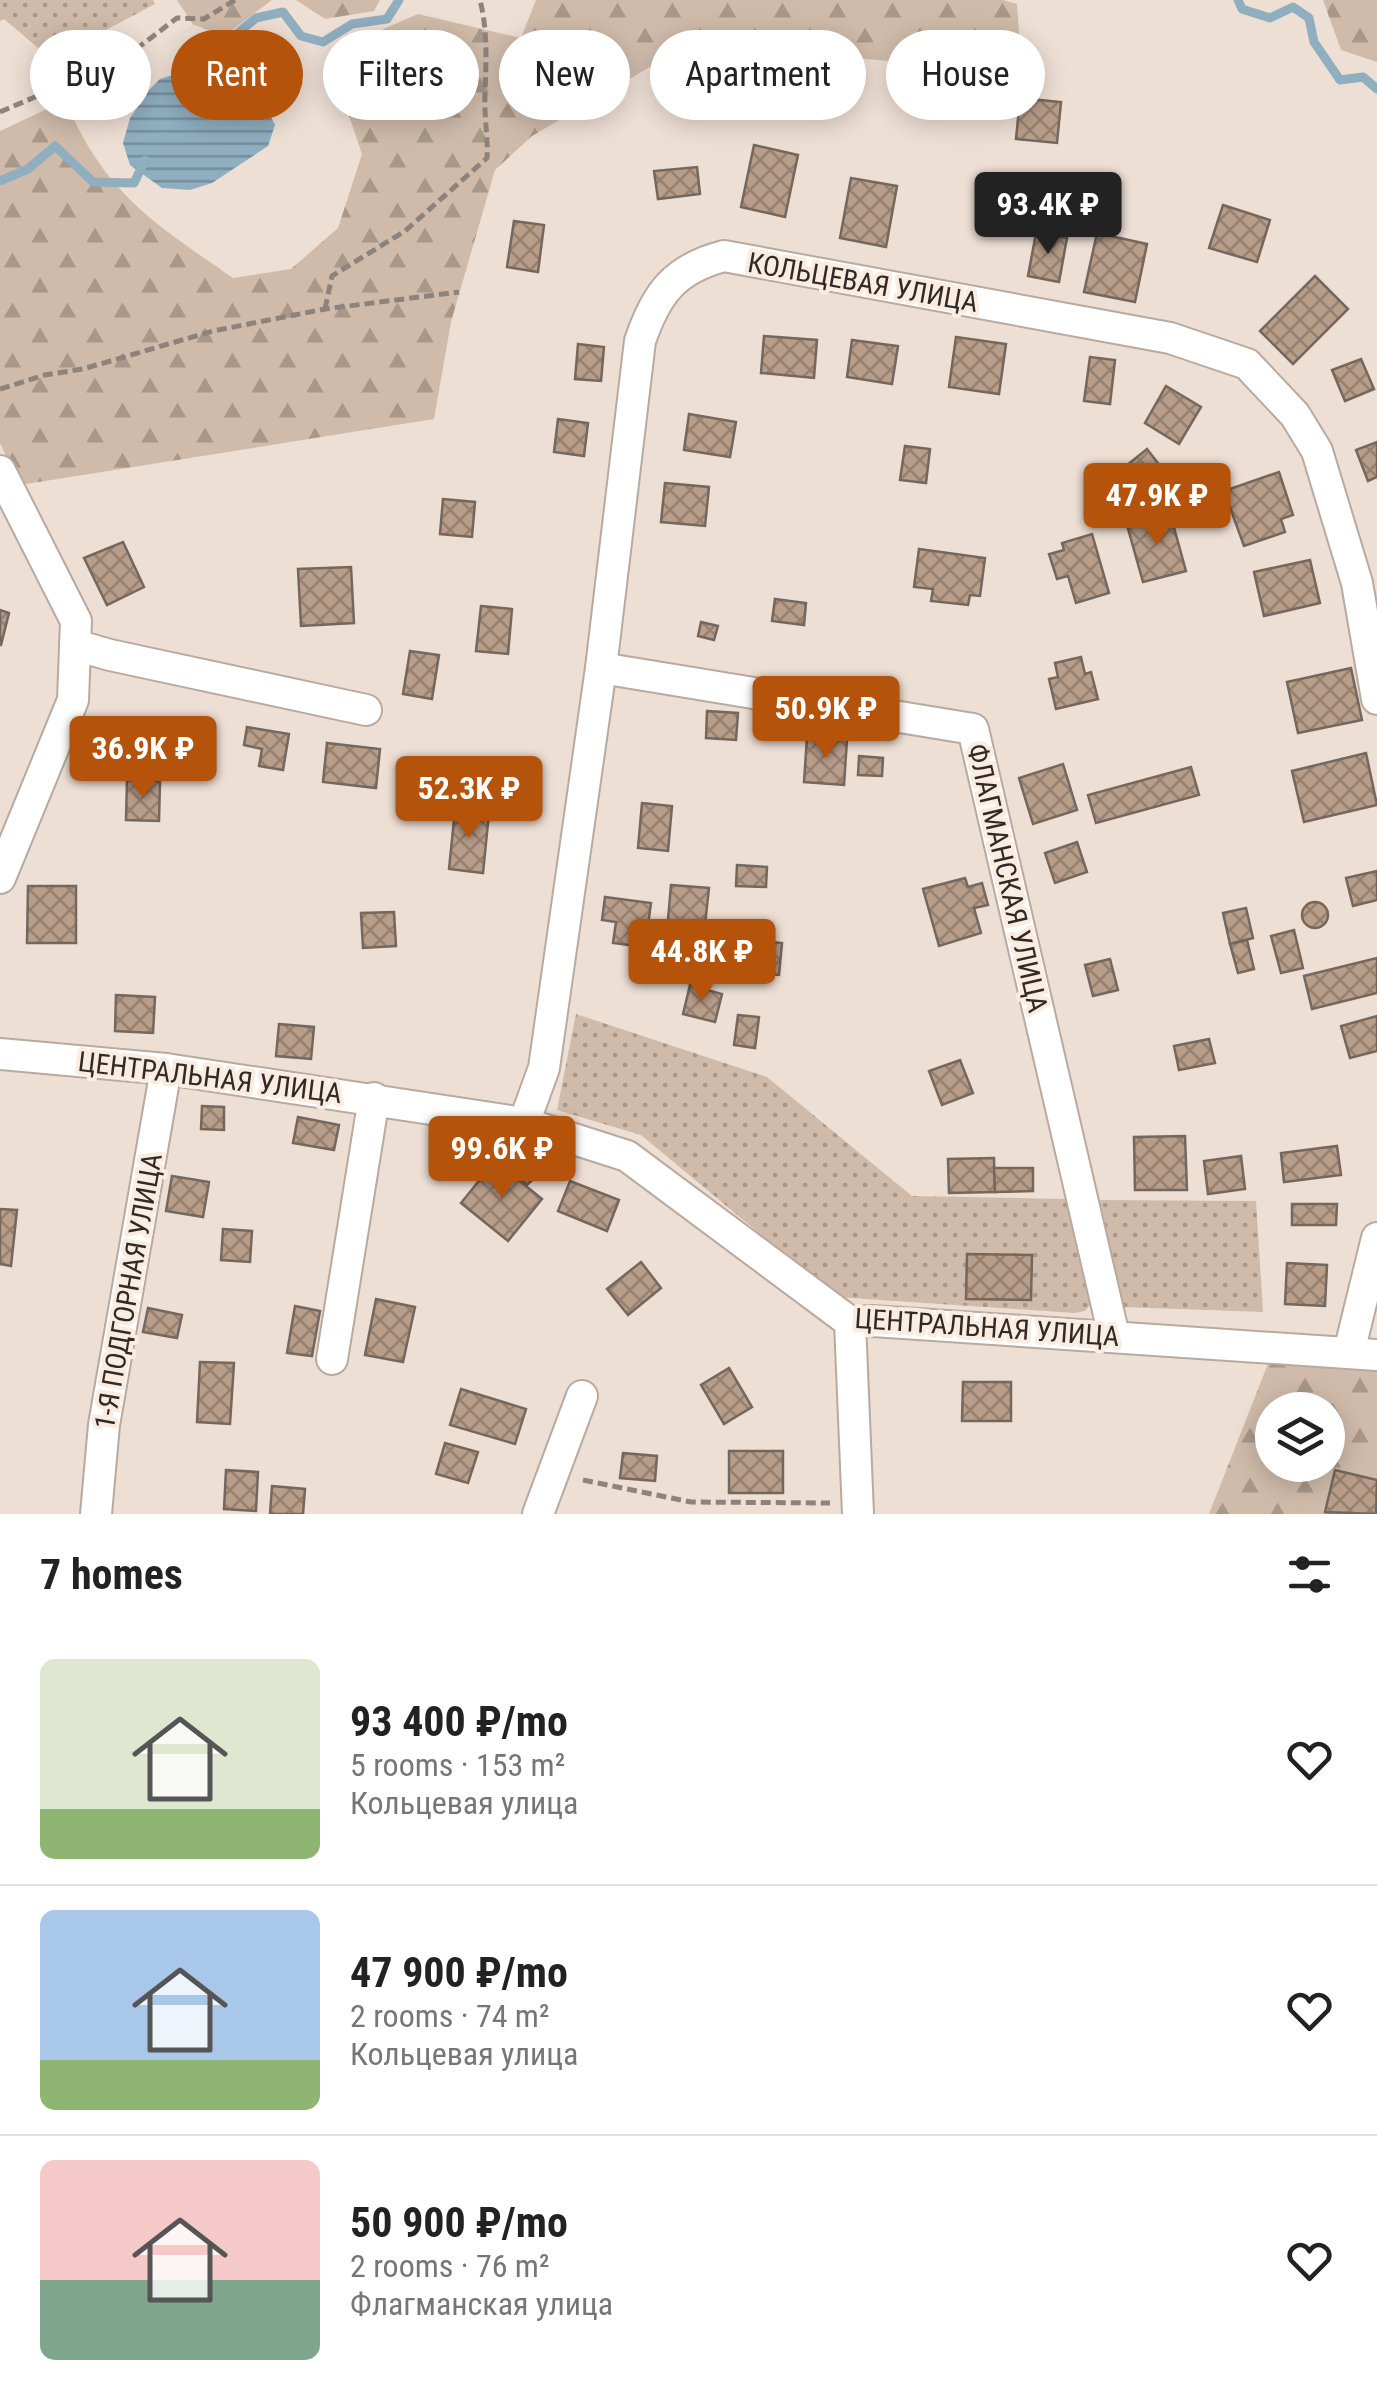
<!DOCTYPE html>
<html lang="en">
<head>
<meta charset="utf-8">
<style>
	:root { --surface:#fff; --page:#f6f6f6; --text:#222; --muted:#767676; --line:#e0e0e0; --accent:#b45309 }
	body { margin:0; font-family:"Roboto Condensed",sans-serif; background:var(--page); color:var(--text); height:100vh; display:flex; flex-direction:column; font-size:38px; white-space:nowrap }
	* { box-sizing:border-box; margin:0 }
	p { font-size:32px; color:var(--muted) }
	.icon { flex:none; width:55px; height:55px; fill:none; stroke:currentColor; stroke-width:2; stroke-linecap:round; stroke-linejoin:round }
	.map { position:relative; height:1514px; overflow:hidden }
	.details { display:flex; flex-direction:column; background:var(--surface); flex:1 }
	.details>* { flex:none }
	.hud { position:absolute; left:30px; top:30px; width:1318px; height:90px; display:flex; gap:20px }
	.buttons { position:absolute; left:1255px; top:1392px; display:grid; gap:20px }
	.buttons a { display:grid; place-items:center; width:90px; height:90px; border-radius:50%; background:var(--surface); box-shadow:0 5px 25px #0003; font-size:50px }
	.price { position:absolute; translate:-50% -85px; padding:0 22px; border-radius:10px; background:var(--accent); color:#fff; font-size:32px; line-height:65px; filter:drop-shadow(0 2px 5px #0008) }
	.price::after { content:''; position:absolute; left:50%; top:60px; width:30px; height:22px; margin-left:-15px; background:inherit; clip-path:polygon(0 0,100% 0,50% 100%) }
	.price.on { background:#222; color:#fff }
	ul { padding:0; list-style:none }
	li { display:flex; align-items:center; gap:30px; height:250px; padding:0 40px }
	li+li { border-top:2px solid var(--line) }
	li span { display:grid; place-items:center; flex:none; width:280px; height:200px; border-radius:15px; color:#555 }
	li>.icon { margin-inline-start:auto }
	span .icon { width:120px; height:120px; fill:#fffc; stroke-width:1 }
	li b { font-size:42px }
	h2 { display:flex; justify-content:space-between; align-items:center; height:120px; padding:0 40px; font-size:42px }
	.tag { padding:0 35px; border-radius:45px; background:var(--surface); box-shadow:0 5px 25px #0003; font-size:35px; line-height:90px }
	.tag.on { background:var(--accent); color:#fff }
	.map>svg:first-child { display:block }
</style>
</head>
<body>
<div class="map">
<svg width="1377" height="1514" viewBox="0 0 1377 1514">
	<defs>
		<pattern id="forest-firs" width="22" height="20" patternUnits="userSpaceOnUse" patternTransform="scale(2.5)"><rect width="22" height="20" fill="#d0bbaa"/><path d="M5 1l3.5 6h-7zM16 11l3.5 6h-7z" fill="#a9988a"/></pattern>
		<pattern id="garden-dots" width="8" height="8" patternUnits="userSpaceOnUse" patternTransform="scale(2.5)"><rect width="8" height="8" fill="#d0bbaa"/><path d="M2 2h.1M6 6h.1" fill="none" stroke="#a9988a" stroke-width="1.8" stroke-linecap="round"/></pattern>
		<pattern id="water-rules" width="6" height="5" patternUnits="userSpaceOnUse" patternTransform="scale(2.5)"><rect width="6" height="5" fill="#8faec0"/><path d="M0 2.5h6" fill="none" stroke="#758e9c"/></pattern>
		<pattern id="building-cross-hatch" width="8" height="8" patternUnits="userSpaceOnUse" patternTransform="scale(2.5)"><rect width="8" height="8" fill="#b89d89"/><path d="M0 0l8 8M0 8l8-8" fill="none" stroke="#968070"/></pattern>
	</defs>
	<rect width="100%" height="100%" fill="#eedfd4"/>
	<!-- forest -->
	<g fill="url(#forest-firs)" fill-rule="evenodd">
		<path d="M177,0H272L224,36L195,25L137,67L66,102C106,195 153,222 233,278L291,269L338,228L362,154L331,63L363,38L418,14L521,38L536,0H1003L1017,4L1022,73L691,43L532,136L495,170L451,322L434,419L20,485L0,443V131L137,67L194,26Z"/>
		<path d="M296,0H380L374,11L325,19Z"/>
		<path d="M1323,0H1377V62L1341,50Z"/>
		<path d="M1273,1351L1377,1361V1514H1209ZM1272,1410H1328V1465H1272Z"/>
	</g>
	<!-- garden -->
	<g fill="url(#garden-dots)">
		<path d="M0,0H153L155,4L51,59L4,19L0,21Z"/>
		<path d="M576,1014L767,1077L912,1196L1069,1199L1093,1301L1085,1311L1074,1313L836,1297L641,1135L557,1110Z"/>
		<path d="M1093,1200L1256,1201L1263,1312L1122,1307Z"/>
	</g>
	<!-- water -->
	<path fill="url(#water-rules)" d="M214,62C247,73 261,95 275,125L268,146L212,183L190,190L162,188L130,165L123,143L130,118L149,90L160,79Z"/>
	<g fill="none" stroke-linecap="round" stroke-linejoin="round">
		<!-- stream -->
		<g stroke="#8faec0" stroke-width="9">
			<path d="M1238,0L1242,9L1270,18L1293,7L1309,18L1314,42L1340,80L1363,77L1377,89"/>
			<path d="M227,75L246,60L234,36L256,18L283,12L301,36L323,42L352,24L387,19L399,0"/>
			<path d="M0,181L28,169L55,146L93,182L134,183L145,160"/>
		</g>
	</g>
	<!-- building -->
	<g fill="url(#building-cross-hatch)" stroke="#74675e" stroke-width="2.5">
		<path d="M1020,98L1061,102L1057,143L1016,139Z"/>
		<path d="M754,145L798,155L785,217L741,207Z"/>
		<path d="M697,167L700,194L658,199L654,171Z"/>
		<path d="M851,178L897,186L886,247L840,238Z"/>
		<path d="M1223,205L1270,220L1257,262L1209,248Z"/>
		<path d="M514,221L544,225L538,272L507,267Z"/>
		<path d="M1036,233L1067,238L1059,282L1028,276Z"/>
		<path d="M1097,233L1147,244L1135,302L1084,292Z"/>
		<path d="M1315,276L1348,309L1293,364L1260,331Z"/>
		<path d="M764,336L817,340L814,378L761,373Z"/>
		<path d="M956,337L1006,344L999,394L949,387Z"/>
		<path d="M852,340L898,346L892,384L847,377Z"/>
		<path d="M578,344L604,347L601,381L575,379Z"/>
		<path d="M1090,357L1115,360L1110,404L1084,401Z"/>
		<path d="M1361,359L1374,389L1345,401L1332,370Z"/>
		<path d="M1166,386L1201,407L1179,444L1145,423Z"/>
		<path d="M689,414L736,422L730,457L684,450Z"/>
		<path d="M558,419L588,423L584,456L554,452Z"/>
		<path d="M1377,442V477L1368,481L1356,450Z"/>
		<path d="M905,446L930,449L926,483L900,480Z"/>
		<path d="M1147,449L1171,480L1145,501L1121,470Z"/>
		<path d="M1279,472L1293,515L1281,519L1285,532L1244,546L1224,491Z"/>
		<path d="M665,483L709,487L705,526L661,522Z"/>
		<path d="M443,499L475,502L472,537L440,534Z"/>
		<path d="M1170,513L1186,571L1143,582L1127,525Z"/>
		<path d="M1092,534L1109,593L1076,603L1068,576L1057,579L1049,554L1064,550L1062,543Z"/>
		<path d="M123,542L144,587L107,605L84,558Z"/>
		<path d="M919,549L985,558L980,596L970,595L968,605L931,601L933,589L914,587Z"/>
		<path d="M1310,560L1320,603L1264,616L1254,572Z"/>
		<path d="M351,567L354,623L301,626L298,569Z"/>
		<path d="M775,599L806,603L804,625L772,621Z"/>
		<path d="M481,606L512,609L508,654L476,651Z"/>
		<path d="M0,610L9,613L1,645H0Z"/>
		<path d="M701,622L718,626L714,640L698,636Z"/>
		<path d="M410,651L439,655L432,699L403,694Z"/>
		<path d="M1081,657L1085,674L1091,672L1098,699L1056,709L1049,679L1058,677L1055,663Z"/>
		<path d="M1351,668L1362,720L1298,733L1287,682Z"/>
		<path d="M707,711L738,713L736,740L706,738Z"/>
		<path d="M247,727L289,734L283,770L259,766L262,749L244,745Z"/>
		<path d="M807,737L847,740L844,785L804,782Z"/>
		<path d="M327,743L380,749L376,788L323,782Z"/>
		<path d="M1366,753L1377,805L1304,822L1292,771Z"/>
		<path d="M859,756L883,758L882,776L858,775Z"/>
		<path d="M1063,764L1077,810L1033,824L1019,778Z"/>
		<path d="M1191,767L1199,795L1096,823L1088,795Z"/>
		<path d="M127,780L160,781L159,821L126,820Z"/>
		<path d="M642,803L672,806L668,851L638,848Z"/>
		<path d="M455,810L489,813L483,873L449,869Z"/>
		<path d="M1077,842L1087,872L1055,883L1045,853Z"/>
		<path d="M737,865L767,867L766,887L736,886Z"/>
		<path d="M1377,871V900L1353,906L1346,878Z"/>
		<path d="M965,878L968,887L982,883L988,905L974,908L981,933L939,946L923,889Z"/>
		<path d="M671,885L709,888L704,934L667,931Z"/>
		<path d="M28,886H76V943H27Z"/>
		<path d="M605,897L651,903L645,947L613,943L616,922L602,920Z"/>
		<circle cx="1315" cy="915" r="13"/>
		<path d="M1246,908L1253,938L1230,944L1223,913Z"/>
		<path d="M394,912L396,946L363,948L361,913Z"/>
		<path d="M1294,930L1303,968L1281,973L1271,936Z"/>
		<path d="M754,940L782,943L779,975L751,973Z"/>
		<path d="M1247,940L1254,969L1238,973L1230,944Z"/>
		<path d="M1377,958V993L1312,1009L1304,976Z"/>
		<path d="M1110,959L1118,990L1093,996L1085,965Z"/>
		<path d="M690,985L722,994L715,1022L683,1014Z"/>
		<path d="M116,995L155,997L153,1033L115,1031Z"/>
		<path d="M738,1015L759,1017L755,1048L734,1045Z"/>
		<path d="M1377,1016V1051L1350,1058L1341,1026Z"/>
		<path d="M279,1024L314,1027L311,1059L276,1056Z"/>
		<path d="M1209,1039L1215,1063L1179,1070L1174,1046Z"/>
		<path d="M960,1060L973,1093L942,1105L929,1071Z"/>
		<path d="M202,1106L224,1107V1130L201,1129Z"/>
		<path d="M298,1117L339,1125L334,1150L293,1143Z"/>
		<path d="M1185,1136L1187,1190H1135L1134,1137Z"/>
		<path d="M1337,1146L1341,1175L1284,1182L1281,1153Z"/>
		<path d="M528,1152L543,1170L527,1185L511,1167Z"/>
		<path d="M1241,1156L1245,1189L1208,1194L1204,1161Z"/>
		<path d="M994,1158L995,1192L949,1193L948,1159Z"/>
		<path d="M495,1161L542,1199L508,1241L461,1203Z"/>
		<path d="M994,1168H1033V1191L995,1192Z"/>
		<path d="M172,1176L209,1182L203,1217L166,1211Z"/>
		<path d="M570,1181L619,1200L607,1231L558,1211Z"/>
		<path d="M1292,1204H1337L1336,1225H1292Z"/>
		<path d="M0,1209L17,1210L11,1266L0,1264Z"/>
		<path d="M223,1229L252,1231L250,1262L221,1260Z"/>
		<path d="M967,1254L1032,1255L1031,1300L966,1299Z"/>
		<path d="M641,1262L661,1288L628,1315L607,1289Z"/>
		<path d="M1287,1263L1327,1265L1325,1306L1285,1304Z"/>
		<path d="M376,1299L415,1307L403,1362L365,1355Z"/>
		<path d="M295,1306L320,1311L312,1356L287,1353Z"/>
		<path d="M148,1308L182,1315L177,1338L143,1332Z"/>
		<path d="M200,1362L234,1363L230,1424L197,1422Z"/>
		<path d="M729,1368L752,1407L724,1424L701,1385Z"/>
		<path d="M963,1382H1011V1421H962Z"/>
		<path d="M461,1389L526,1409L515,1444L450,1425Z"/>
		<path d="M445,1443L478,1452L468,1483L436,1474Z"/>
		<rect x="729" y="1451" width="54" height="42"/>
		<path d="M623,1453L657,1456L655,1481L620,1478Z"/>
		<path d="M226,1470L258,1472L256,1511L224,1509Z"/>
		<path d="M1335,1470L1377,1480L1376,1514L1325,1512Z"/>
		<path d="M272,1486L305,1489L303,1514H270Z"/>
	</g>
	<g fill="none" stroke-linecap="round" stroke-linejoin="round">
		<defs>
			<g id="minor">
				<path d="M0,471L76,621L73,700L0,878"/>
				<path d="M75,645L110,655L366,710"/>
				<path d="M601,668L973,729L1114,1336"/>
				<path d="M0,1054L166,1069L524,1123L627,1156L850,1322L873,1321L1377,1355"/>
				<path d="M524,1123L544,1068L601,668L640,341C656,294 674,269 724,256L1170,338L1247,364L1295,415L1317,451L1357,583L1377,699"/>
				<path d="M850,1322L858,1514"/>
				<path d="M1349,1352L1377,1238"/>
				<path d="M332,1359L374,1098"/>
				<path d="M96,1514L104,1425L166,1069"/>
				<path d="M538,1514L582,1396"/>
			</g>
		</defs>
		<!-- minor casing -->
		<use href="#minor" stroke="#b8aaa0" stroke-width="34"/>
		<!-- path -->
		<g stroke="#8e837c" stroke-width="5" stroke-dasharray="10 5" stroke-linecap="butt">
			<path d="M0,112L123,59L177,18L204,19L235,0"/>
			<path d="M325,309L332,276L405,231L487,158C488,136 484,115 485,94C486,61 488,32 480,0"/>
			<path d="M0,389L45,375L83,369L213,331L325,309L459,292"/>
			<path d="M583,1480L691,1502L830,1503"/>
		</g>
		<!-- minor -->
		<use href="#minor" stroke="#fff" stroke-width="30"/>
	</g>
	<g text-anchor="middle" stroke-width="8" stroke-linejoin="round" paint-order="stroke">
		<!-- street labels -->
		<g font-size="28" fill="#302a26" stroke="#fbece1">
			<text transform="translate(863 282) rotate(10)" y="10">КОЛЬЦЕВАЯ УЛИЦА</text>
			<text transform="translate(1008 878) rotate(77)" y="10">ФЛАГМАНСКАЯ УЛИЦА</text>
			<text transform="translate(210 1077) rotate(7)" y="10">ЦЕНТРАЛЬНАЯ УЛИЦА</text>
			<text transform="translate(128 1291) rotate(-80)" y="10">1-Я ПОДГОРНАЯ УЛИЦА</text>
			<text transform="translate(987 1327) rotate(4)" y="10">ЦЕНТРАЛЬНАЯ УЛИЦА</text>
		</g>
	</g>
</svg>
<div class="buttons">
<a><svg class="icon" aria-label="layers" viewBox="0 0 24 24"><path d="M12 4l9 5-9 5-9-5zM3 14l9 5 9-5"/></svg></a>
</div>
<b class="price on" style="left:1048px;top:257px">93.4K ₽</b>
<b class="price" style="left:1157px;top:548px">47.9K ₽</b>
<b class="price" style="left:826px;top:761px">50.9K ₽</b>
<b class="price" style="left:143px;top:801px">36.9K ₽</b>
<b class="price" style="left:469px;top:841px">52.3K ₽</b>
<b class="price" style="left:702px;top:1004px">44.8K ₽</b>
<b class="price" style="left:502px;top:1201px">99.6K ₽</b>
<div class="hud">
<a class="tag">Buy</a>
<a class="tag on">Rent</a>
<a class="tag">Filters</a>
<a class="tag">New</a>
<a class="tag">Apartment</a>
<a class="tag">House</a>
</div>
</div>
<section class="details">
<h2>7 homes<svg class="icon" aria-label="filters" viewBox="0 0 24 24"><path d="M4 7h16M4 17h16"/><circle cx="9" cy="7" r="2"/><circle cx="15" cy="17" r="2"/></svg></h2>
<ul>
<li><span style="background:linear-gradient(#dfe7d0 75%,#8fb573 0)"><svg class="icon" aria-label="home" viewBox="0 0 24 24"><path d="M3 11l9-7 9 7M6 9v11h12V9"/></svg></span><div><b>93 400 ₽/mo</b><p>5 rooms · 153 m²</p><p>Кольцевая улица</p></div><svg class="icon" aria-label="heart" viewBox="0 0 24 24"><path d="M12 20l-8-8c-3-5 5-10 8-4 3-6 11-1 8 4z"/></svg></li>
<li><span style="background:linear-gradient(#a9c7e8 75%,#8fb573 0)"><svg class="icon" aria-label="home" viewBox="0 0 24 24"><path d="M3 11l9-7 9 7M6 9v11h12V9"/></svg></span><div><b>47 900 ₽/mo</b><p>2 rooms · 74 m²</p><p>Кольцевая улица</p></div><svg class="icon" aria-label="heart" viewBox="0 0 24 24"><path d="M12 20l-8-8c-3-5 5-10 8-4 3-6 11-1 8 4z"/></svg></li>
<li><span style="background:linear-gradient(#f6c9c9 60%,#7fa58c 0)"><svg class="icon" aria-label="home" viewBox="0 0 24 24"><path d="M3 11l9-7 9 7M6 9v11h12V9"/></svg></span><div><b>50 900 ₽/mo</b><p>2 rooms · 76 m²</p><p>Флагманская улица</p></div><svg class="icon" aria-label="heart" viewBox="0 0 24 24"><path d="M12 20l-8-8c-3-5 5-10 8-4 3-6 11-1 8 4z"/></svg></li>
</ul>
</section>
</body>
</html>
